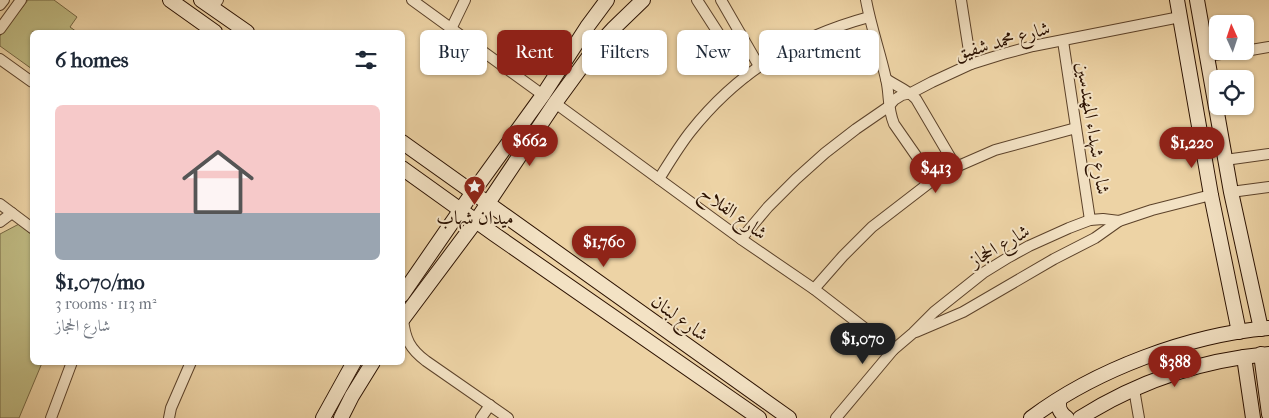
<!DOCTYPE html>
<html lang="en">
<head>
<meta charset="utf-8">
<style>
	:root { --surface:#fff; --page:#f2f2f3; --text:#1f2937; --muted:#747a83; --accent:#8f2418 }
	body { margin:0; font-family:"IM FELL French Canon",Amiri,serif; background:var(--page); color:var(--text); height:100vh; display:flex; flex-direction:column; font-size:19px; white-space:nowrap }
	* { box-sizing:border-box; margin:0 }
	p { font-size:16px; color:var(--muted) }
	.icon { flex:none; width:28px; height:28px; fill:none; stroke:currentColor; stroke-width:2; stroke-linecap:round; stroke-linejoin:round }
	.map { position:relative; flex:1; overflow:hidden }
	.drawer { position:absolute; left:30px; top:30px; width:375px; height:335px; display:flex; flex-direction:column; background:var(--surface); border-radius:8px; box-shadow:0 1px 4px #0004 }
	.drawer>* { flex:none }
	.top-card { position:absolute; left:420px; top:30px; width:475px; height:45px; display:flex; gap:10px }
	.needle { width:32px; rotate:357deg }
	.controls { position:absolute; left:1209px; top:15px; display:grid; gap:10px }
	.controls a { display:grid; place-items:center; width:45px; height:45px; border-radius:8px; background:var(--surface); box-shadow:0 1px 4px #0004; font-size:25px }
	.price { position:absolute; translate:-50% -42px; padding:0 11px; border-radius:18px; background:var(--accent); color:#fff; font-size:16px; line-height:32px; filter:drop-shadow(0 1px 2px #0008) }
	.price::after { content:''; position:absolute; left:50%; top:30px; width:15px; height:11px; margin-left:-8px; background:inherit; clip-path:polygon(0 0,100% 0,50% 100%) }
	.price.current { background:#222; color:#fff }
	ul { padding:0; list-style:none }
	li { display:grid; align-content:center; gap:10px; height:265px; padding:0 25px }
	li span { display:grid; place-items:center; height:155px; border-radius:8px; color:#555 }
	li>.icon { margin-inline-start:auto }
	span .icon { width:90px; height:90px; fill:#fffc; stroke-width:1 }
	li b { font-size:21px }
	h2 { display:flex; justify-content:space-between; align-items:center; height:60px; padding:0 25px; font-size:21px }
	.chip { padding:0 18px; border-radius:8px; background:var(--surface); box-shadow:0 1px 4px #0004; font-size:18px; line-height:45px }
	.chip.current { background:var(--accent); color:#fff }
	.map>svg:first-child { display:block }
</style>
</head>
<body>
<div class="map">
<svg width="1269" height="418" viewBox="0 0 1269 418">
	<rect width="100%" height="100%" fill="#edd3a5"/>
	<filter id="stains"><feTurbulence type="fractalNoise" baseFrequency=".004" numOctaves="4"/><feColorMatrix values="0 0 0 0 .2 0 0 0 0 .09 0 0 0 0 .02 0 0 0 .5 -.17"/></filter>
	<radialGradient id="worn" r=".72"><stop offset=".6" stop-color="#630" stop-opacity="0"/><stop offset="1" stop-color="#630" stop-opacity=".3"/></radialGradient>
	<!-- green -->
	<g fill="#bfba82" stroke="#756642">
		<path d="M28,0H54L77,17L70,27L77,32H32V69L0,46V36Z"/>
		<path d="M19,224L32,235V362L42,363L19,418H0V234Z"/>
	</g>
	<g fill="none" stroke-linecap="round" stroke-linejoin="round">
		<defs>
			<g id="street">
				<path d="M412,0L543,95"/>
				<path d="M697,0L746,76"/>
				<path d="M721,0L759,66"/>
				<path d="M866,0C871,27 880,52 886,79C890,95 887,107 894,124L933,180"/>
				<path d="M961,0L971,64"/>
				<path d="M0,5L4,0"/>
				<path d="M212,8L218,0"/>
				<path d="M0,29L21,0"/>
				<path d="M451,29L465,0"/>
				<path d="M1063,41L1090,220"/>
				<path d="M1245,51L1269,47"/>
				<path d="M1207,56L1241,51"/>
				<path d="M0,59L32,82"/>
				<path d="M886,79C896,86 908,90 916,99L956,167"/>
				<path d="M555,103L741,239L814,289L893,350"/>
				<path d="M1225,160L1269,154"/>
				<path d="M659,179C669,163 679,146 691,131C739,71 796,37 869,17"/>
				<path d="M1231,192L1269,187"/>
				<path d="M0,204L32,228"/>
				<path d="M0,222L12,213"/>
				<path d="M741,239L768,207L796,179L825,153L856,129L888,107L894,100L902,95L911,93L932,82L971,64L1003,54L1033,46L1180,17"/>
				<path d="M814,289L843,256L872,227L933,180L956,167L995,150L1076,128"/>
				<path d="M403,319C405,339 410,349 426,361L508,418"/>
				<path d="M916,332L963,312L1054,259L1095,238L1119,221L1152,210L1211,195"/>
				<path d="M1134,389L1139,418"/>
				<path d="M51,418L72,362"/>
				<path d="M169,418L171,408L191,362"/>
				<path d="M481,418L490,405"/>
				<path d="M836,418L893,350L913,333L934,312L983,273L1009,257L1029,246L1069,228L1090,220L1103,219L1119,221"/>
			</g>
			<g id="secondary">
				<path d="M170,0L215,32"/>
				<path d="M201,0L247,32"/>
				<path d="M1177,0L1211,195L1239,332"/>
				<path d="M1197,0L1231,192L1261,329"/>
				<path d="M402,142L789,418"/>
				<path d="M402,168L494,234L759,418"/>
				<path d="M402,295L473,192L543,95L587,27L607,0"/>
				<path d="M402,320L476,221L555,103L593,51L614,28L643,0"/>
				<path d="M1261,354L1269,414"/>
				<path d="M1244,357L1253,418"/>
				<path d="M1060,399C1057,407 1060,413 1067,418"/>
				<path d="M323,418L354,362"/>
				<path d="M341,418L352,396L373,362"/>
				<path d="M1031,418C1095,370 1188,335 1268,328"/>
				<path d="M1080,418C1137,382 1202,360 1269,354"/>
			</g>
		</defs>
		<!-- street casing -->
		<use href="#street" stroke="#5c422a" stroke-width="12"/>
		<!-- secondary casing -->
		<use href="#secondary" stroke="#2b1101" stroke-width="16"/>
		<!-- street -->
		<use href="#street" stroke="#f3e2c4" stroke-width="10"/>
		<!-- secondary -->
		<use href="#secondary" stroke="#f3e2c4" stroke-width="14"/>
	</g>
	<!-- icons -->
	<defs>
		<symbol id="sight-pin" viewBox="-11 -11 22 30"><path d="M0 17L-7.5 6A9.5 9.5 0 1 1 7.5 6Z" fill="#8f2418" stroke="#f3e2c4"/><path d="M0-6L1.8-2.2L6-1.7L2.9 1.2L3.7 5.4L0 3.3L-3.7 5.4L-2.9 1.2L-6-1.7L-1.8-2.2Z" fill="#fff"/></symbol>
	</defs>
	<g fill-rule="evenodd">
		<use href="#sight-pin" x="462" y="174" width="25" height="34"/>
	</g>
	<g text-anchor="middle" stroke-width="4" stroke-linejoin="round" paint-order="stroke">
		<!-- street labels -->
		<g font-size="19" fill="#2b1101" stroke="#f3e2c4">
			<text transform="translate(1002 40) rotate(-16)" y="7">شارع محمد شفيق</text>
			<text transform="translate(1094 128) rotate(81)" y="7">شارع شهداء المهندسين</text>
			<text transform="translate(734 212) rotate(36)" y="7">شارع الفلاح</text>
			<text transform="translate(999 245) rotate(-30)" y="7">شارع الحجاز</text>
			<text transform="translate(680 317) rotate(36)" y="7">شارع لبنان</text>
		</g>
		<!-- poi labels -->
		<g font-size="19" fill="#2b1101" stroke="#f3e2c4">
			<text x="475" y="224">ميدان شهاب</text>
		</g>
	</g>
	<rect width="100%" height="100%" filter="url(#stains)"/>
	<rect width="100%" height="100%" fill="url(#worn)"/>
</svg>
<div class="controls">
<a><svg class="needle" viewBox="-14 -14 28 28"><path d="M0-13l5 13h-10z" fill="#e53935"/><path d="M0 13l5-13h-10z" fill="#747a83"/></svg></a>
<a><svg class="icon" aria-label="locate" viewBox="0 0 24 24"><circle cx="12" cy="12" r="6"/><path d="M12 2v4M12 18v4M2 12h4M18 12h4"/></svg></a>
</div>
<b class="price" style="left:530px;top:167px">$662</b>
<b class="price" style="left:1192px;top:169px">$1,220</b>
<b class="price" style="left:936px;top:194px">$413</b>
<b class="price" style="left:604px;top:268px">$1,760</b>
<b class="price current" style="left:863px;top:365px">$1,070</b>
<b class="price" style="left:1175px;top:388px">$388</b>
<div class="top-card">
<a class="chip">Buy</a>
<a class="chip current">Rent</a>
<a class="chip">Filters</a>
<a class="chip">New</a>
<a class="chip">Apartment</a>
</div>
<section class="drawer">
<h2>6 homes<svg class="icon" aria-label="filters" viewBox="0 0 24 24"><path d="M4 7h16M4 17h16"/><circle cx="9" cy="7" r="2"/><circle cx="15" cy="17" r="2"/></svg></h2>
<ul>
<li><span style="background:linear-gradient(#f6c9c9 70%,#9aa5b1 0)"><svg class="icon" aria-label="home" viewBox="0 0 24 24"><path d="M3 11l9-7 9 7M6 9v11h12V9"/></svg></span><div><b>$1,070/mo</b><p>3 rooms · 113 m²</p><p>شارع الحجاز</p></div></li>
</ul>
</section>
</div>
</body>
</html>
